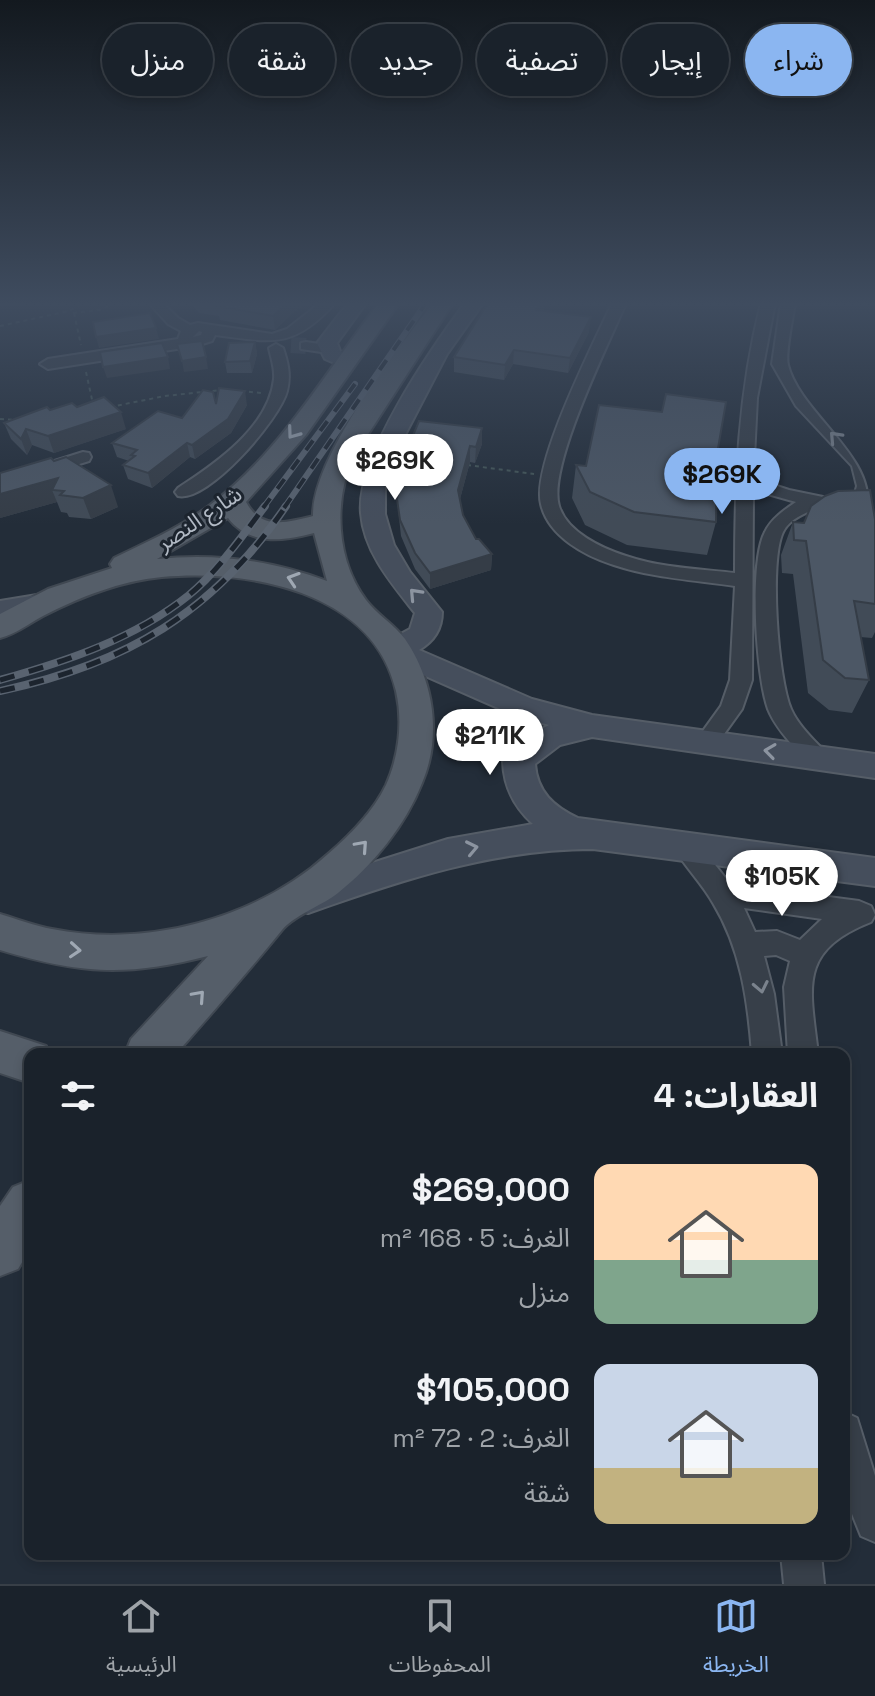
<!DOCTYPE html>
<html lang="ar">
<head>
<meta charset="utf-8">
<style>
	:root { --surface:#1a222b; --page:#272f37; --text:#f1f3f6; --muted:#9fa4a9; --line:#383f47; --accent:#8bb6f1 }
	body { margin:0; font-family:"Space Grotesk","Noto Sans Arabic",sans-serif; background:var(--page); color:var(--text); direction:rtl; height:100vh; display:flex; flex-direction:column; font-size:30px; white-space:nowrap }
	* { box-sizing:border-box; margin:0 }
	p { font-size:26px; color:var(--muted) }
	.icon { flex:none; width:44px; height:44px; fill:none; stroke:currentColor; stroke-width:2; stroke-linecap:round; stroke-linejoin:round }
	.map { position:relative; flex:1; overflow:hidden; direction:ltr }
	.side { position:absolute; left:24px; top:1048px; width:826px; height:512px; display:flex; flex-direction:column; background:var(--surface); border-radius:16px; box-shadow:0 4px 12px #0003,0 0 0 2px var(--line); direction:rtl }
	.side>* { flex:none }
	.banner { position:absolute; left:24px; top:24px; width:828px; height:72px; direction:rtl; display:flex; gap:16px }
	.price { position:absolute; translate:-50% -68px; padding:0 18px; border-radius:28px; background:#fff; color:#222; font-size:26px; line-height:52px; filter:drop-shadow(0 2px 4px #0008) }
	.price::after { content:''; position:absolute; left:50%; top:48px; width:24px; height:18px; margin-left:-12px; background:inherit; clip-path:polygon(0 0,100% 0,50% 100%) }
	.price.active { background:var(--accent); color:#111 }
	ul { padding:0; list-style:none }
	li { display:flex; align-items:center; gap:24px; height:200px; padding:0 32px }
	li span { display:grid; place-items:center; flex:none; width:224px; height:160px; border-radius:16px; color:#555 }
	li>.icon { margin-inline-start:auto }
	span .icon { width:96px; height:96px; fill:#fffc; stroke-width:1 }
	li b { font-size:34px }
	h2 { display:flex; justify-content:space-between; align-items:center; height:96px; padding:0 32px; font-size:34px }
	.tag { padding:0 28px; border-radius:36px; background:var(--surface); box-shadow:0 4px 12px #0003,0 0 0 2px var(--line); font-size:28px; line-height:72px }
	.tag.active { background:var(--accent); color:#111 }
	.tab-bar { display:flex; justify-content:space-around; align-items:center; height:112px; border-top:2px solid var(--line); background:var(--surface); font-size:22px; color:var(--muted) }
	.tab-bar a { display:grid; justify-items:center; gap:4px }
	.tab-bar .active { color:var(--accent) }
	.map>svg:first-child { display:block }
</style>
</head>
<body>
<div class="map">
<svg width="875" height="1584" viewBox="0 0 875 1584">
	<rect width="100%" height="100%" fill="#232d39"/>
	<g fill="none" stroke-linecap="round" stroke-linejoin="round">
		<!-- street-tunnel -->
		<path stroke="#38424e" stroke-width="16" stroke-dasharray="16 8" stroke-linecap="butt" d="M291,345L306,346"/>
		<defs>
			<g id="street">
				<path d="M149,303H163L178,318L190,325L198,323L272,334L287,329L320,303H335C293,350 271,342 215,335L212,341L196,346L48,369L40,364L48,359L178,339L181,331L168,324ZM199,331L202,332L201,335L193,337Z"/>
				<path d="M612,303H626C609,343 547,467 559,506C567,532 601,548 626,556C661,568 699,569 735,573C735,481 738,394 761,303H775L757,398L753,478L789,490L823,497L826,501C815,512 792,514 783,532C769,561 778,679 791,709C798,725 813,739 825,752L829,758L825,764C810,769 805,760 796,749C785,737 774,724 768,709C756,676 749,562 765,532C771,519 784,510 796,502L753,490L752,680L742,709L714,748L706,751L698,748L695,742L721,706L730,680L735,586C694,580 653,578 614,565C585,556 548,536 541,504C531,465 594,343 612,303Z"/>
				<path d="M781,303H795C793,318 785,352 788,365C800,413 875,456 867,508H855L852,504L857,486L852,466L796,406L772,364Z"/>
				<path d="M306,342L333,346L335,349L328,353L301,349V343Z"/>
				<path d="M276,344L283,348C288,363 291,375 287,391C280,419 208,503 178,496L175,492L178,488C215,464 269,427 274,379C275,368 271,358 269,348Z"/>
				<path d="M83,452L89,453L91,457L89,461L0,489V478Z"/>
				<path d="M686,836L695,839L730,884L859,901L871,906L875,915L871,922C798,951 810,986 818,1054H788L784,987L790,961L776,955L764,956L774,994L782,1054H752C748,1001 741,949 713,903C702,883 684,866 673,846L677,839ZM744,908L822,919L800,940L777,931L755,932Z"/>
				<path d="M844,1412L857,1418L875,1476V1542L861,1536L844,1494Z"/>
				<path d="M781,1554H821L824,1584H784Z"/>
			</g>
			<g id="secondary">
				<path d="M348,303H366L337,343L340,351L354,361L344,367L325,359L317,343Z"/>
				<path d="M465,303H483L447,354L392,460L385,485V514L394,545L410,572L442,612C442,629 433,642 419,650L532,699L592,715L875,754V778L592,737L560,745L535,764C537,792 554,807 578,818L875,858V886L593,849C493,849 402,880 308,913L296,909L291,898L296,887L448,839L533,824C514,807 504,787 503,762L522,739L549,725L514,715L389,660L382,649L386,642L410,629L415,613C392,584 364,552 361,513C356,456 431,349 465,303Z"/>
				<path d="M43,594L52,597L56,603L52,609L0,619V601Z"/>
			</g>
			<g id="primary">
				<path d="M379,303H399L306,435L246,502C261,530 286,523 313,516C312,458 396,350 433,303H453L354,456C333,500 336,560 366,600C377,615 394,624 405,639C434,681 442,736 422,783C405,826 373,865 338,893C323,905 293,916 282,930C248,972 212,1013 176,1054H125L131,1039L208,956C127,977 80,974 0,950V914C17,919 35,926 52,929C148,948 256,919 328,854C350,835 373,812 386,785C399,756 403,722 396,691C373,591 249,569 162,577C120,581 80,597 43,616C28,624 16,634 0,638V614L48,589L112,568L110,564L114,558C147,542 181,527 210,505C281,452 326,371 379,303ZM228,518C250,546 283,541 314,533L327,581C272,560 216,553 157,559Z"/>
				<path d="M0,1031L46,1046L49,1054H30V1083L0,1073Z"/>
				<path d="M30,1180V1249L18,1269L0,1276V1206L13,1187Z"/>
			</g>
		</defs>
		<!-- street casing -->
		<use href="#street" stroke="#555d67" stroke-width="4"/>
		<!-- secondary casing -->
		<use href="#secondary" stroke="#555d67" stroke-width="4"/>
		<!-- primary casing -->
		<use href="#primary" stroke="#404852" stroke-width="4"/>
		<!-- path -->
		<g stroke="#455759" stroke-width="2" stroke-dasharray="4 4" stroke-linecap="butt">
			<path d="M73,313L100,310L113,303"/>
			<path d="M74,313L81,345"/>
			<path d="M0,326L69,311L82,303"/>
			<path d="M86,372L93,404"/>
			<path d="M241,391L261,393"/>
			<path d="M110,407L165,396L221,390"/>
			<path d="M0,419L16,420"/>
			<path d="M467,465L534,474"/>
		</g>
		<!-- street -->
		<use href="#street" fill="#373f49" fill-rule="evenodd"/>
		<!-- secondary -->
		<use href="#secondary" fill="#454e5c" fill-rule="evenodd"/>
		<!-- primary -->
		<use href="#primary" fill="#555e69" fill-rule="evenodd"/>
		<defs>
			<g id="rail-far1">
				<path d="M263,508L355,384"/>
				<path d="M284,508L426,303"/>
			</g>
			<g id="rail">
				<path d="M0,680C67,661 134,639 189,595C219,570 242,536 265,506"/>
				<path d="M0,691C126,664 213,613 286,506"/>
			</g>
		</defs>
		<!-- rail-far1 casing -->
		<use href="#rail-far1" stroke="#596370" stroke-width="6"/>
		<!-- rail casing -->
		<use href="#rail" stroke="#596370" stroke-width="8"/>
		<!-- rail-far1 -->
		<use href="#rail-far1" stroke="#1c242e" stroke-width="4" stroke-dasharray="12" stroke-linecap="butt"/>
		<!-- rail -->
		<use href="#rail" stroke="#1c242e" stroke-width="5" stroke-dasharray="15" stroke-linecap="butt"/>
	</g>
	<!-- wall -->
	<g fill="#414b57">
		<path d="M190,303H310L296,310L275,330L220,320L219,316L199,313Z"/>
		<path d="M546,305L543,311L589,332L568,373L513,364L504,380L454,372V357Z"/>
		<path d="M255,342L257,354L252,373H227L225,362Z"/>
		<path d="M216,404L247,405L231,433L195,459L190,457L152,488L128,479L123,465L129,461L117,457L112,443L182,418Z"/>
		<path d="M77,407L126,429L54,453L32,445L27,455L11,439L4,423L50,410Z"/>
		<path d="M482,428V444L475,463L470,462L460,499L463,515L476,539L492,554L491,570L430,589L415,569L401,536L397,499L400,485L399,469Z"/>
		<path d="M717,454L716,522L707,555L627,545L585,525L572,498L576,465L586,466Z"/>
		<path d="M54,461L118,507L91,519L69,517L67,513L61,512L57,502L0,518V473Z"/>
		<path d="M875,519V632L872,638L860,637L869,680L852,713L829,710L808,693L793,574L782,573L781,555L793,522L804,523Z"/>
	</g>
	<!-- shaded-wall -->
	<g fill="#353d47">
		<path d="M0,303H29L0,307Z"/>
		<path d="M287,303H310L296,310L275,330L273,316Z"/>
		<path d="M540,303H546V305L535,324L536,310Z"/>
		<path d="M591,317L589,332L568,373L570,358Z"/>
		<path d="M156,328L159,339L99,348L96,337Z"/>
		<path d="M255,342L257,354L252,373L250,361Z"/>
		<path d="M514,350L513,364L504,380L505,365Z"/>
		<path d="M168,357L170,369L107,378L103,367Z"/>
		<path d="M206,357L208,369L184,372L182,361Z"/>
		<path d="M245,391L247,405L231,433L195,459L192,445Z"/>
		<path d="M121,412L126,429L54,453L48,436Z"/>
		<path d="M482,428V444L475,463L476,447Z"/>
		<path d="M26,429L32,445L27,455L21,439Z"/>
		<path d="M187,443L190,457L152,488L148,473Z"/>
		<path d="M470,446V462L458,506V490Z"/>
		<path d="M58,478L52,490L57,502L0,518V494Z"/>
		<path d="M111,485L118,507L91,519L83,498Z"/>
		<path d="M492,554L491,570L430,589V573Z"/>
	</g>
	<!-- building -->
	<g fill="#4c5765" stroke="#353d47" stroke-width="2">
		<path d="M221,303H287L273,316L217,306L224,303Z"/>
		<path d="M488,303H540L536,310L591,317L570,358L514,350L505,365L454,357Z"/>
		<path d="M150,313L156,328L96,337L93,322Z"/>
		<path d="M202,341L206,357L182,361L177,344Z"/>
		<path d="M255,342L250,361L225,362L229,343Z"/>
		<path d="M162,343L168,357L103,367L100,352Z"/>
		<path d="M219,388L245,391L228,419L192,445L187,443L148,473L123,465L135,456L131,455L137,450L112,443L158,411L182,418L203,390L213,392L216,404Z"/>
		<path d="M666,394L726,402L717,454L716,522L634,512L590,492L576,465L586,466L599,405L662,412Z"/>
		<path d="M104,397L121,412L48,436L26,429L21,439L4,423L47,407L50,410L72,403L77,407Z"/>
		<path d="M419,421L482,428L476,447L470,446L458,490L463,515L476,539H479L492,554L430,573L415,553L400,520L397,499L402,470L399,469Z"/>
		<path d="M66,457L111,485L83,498L60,495L64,491L52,490L58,478L0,494V473L51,458L54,461Z"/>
		<path d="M870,490L875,519V604L854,601L869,680L845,678L823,660L806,541L794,540L793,522L804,523L811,506L825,496L838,491Z"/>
	</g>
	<!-- one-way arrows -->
	<defs><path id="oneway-chevron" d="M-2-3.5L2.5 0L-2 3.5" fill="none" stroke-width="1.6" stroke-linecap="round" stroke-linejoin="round" transform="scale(2)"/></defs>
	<g stroke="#9fa8b3">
		<use href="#oneway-chevron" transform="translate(293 433) rotate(126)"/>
		<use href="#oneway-chevron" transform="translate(293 579) rotate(-162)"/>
		<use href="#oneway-chevron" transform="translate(362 846) rotate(-48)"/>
		<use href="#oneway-chevron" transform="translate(75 950) rotate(4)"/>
		<use href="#oneway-chevron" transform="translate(199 996) rotate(-48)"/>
	</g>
	<g stroke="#7b838d">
		<use href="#oneway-chevron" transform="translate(835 437) rotate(-133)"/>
		<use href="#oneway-chevron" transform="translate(761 987) rotate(78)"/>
	</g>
	<g stroke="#8c94a0">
		<use href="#oneway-chevron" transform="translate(415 594) rotate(-133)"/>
		<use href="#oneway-chevron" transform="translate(770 751) rotate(-172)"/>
		<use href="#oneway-chevron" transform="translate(472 848) rotate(-12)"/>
	</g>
	<!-- sky -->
	<linearGradient id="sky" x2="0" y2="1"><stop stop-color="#13191f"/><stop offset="0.58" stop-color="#3f4c5f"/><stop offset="1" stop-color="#3f4c5f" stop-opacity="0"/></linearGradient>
	<rect width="875" height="524" fill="url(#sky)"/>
	<g text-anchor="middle" stroke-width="6" stroke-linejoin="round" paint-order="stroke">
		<!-- far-street labels -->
		<g font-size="22" fill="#b2bac5" stroke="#1c242e">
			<text transform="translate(199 518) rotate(-34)" y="8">شارع النصر</text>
		</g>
	</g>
</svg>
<b class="price" style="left:395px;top:502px">$269K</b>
<b class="price active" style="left:722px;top:516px">$269K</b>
<b class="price" style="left:490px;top:777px">$211K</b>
<b class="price" style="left:782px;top:918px">$105K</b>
<div class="banner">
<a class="tag active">شراء</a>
<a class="tag">إيجار</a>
<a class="tag">تصفية</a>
<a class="tag">جديد</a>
<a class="tag">شقة</a>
<a class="tag">منزل</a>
</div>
<section class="side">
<h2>العقارات: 4<svg class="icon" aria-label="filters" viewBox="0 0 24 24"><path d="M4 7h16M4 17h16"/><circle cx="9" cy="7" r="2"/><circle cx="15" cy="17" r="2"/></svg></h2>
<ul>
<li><span style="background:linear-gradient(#ffd9b3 60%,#7fa58c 0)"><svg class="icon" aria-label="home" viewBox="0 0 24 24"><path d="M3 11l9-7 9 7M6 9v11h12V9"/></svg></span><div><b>$269,000</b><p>الغرف: 5 · 168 m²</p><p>منزل</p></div></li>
<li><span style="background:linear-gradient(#c9d6e8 65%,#c2b280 0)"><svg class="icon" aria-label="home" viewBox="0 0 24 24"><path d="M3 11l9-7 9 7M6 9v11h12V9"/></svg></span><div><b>$105,000</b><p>الغرف: 2 · 72 m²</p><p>شقة</p></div></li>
</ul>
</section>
</div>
<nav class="tab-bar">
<a class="active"><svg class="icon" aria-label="map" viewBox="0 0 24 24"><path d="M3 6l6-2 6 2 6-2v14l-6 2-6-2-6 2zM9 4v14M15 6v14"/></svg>الخريطة</a>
<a><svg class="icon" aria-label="saved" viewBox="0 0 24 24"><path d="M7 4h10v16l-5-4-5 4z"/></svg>المحفوظات</a>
<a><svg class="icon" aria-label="home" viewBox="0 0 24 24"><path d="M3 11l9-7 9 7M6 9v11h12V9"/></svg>الرئيسية</a>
</nav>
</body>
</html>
